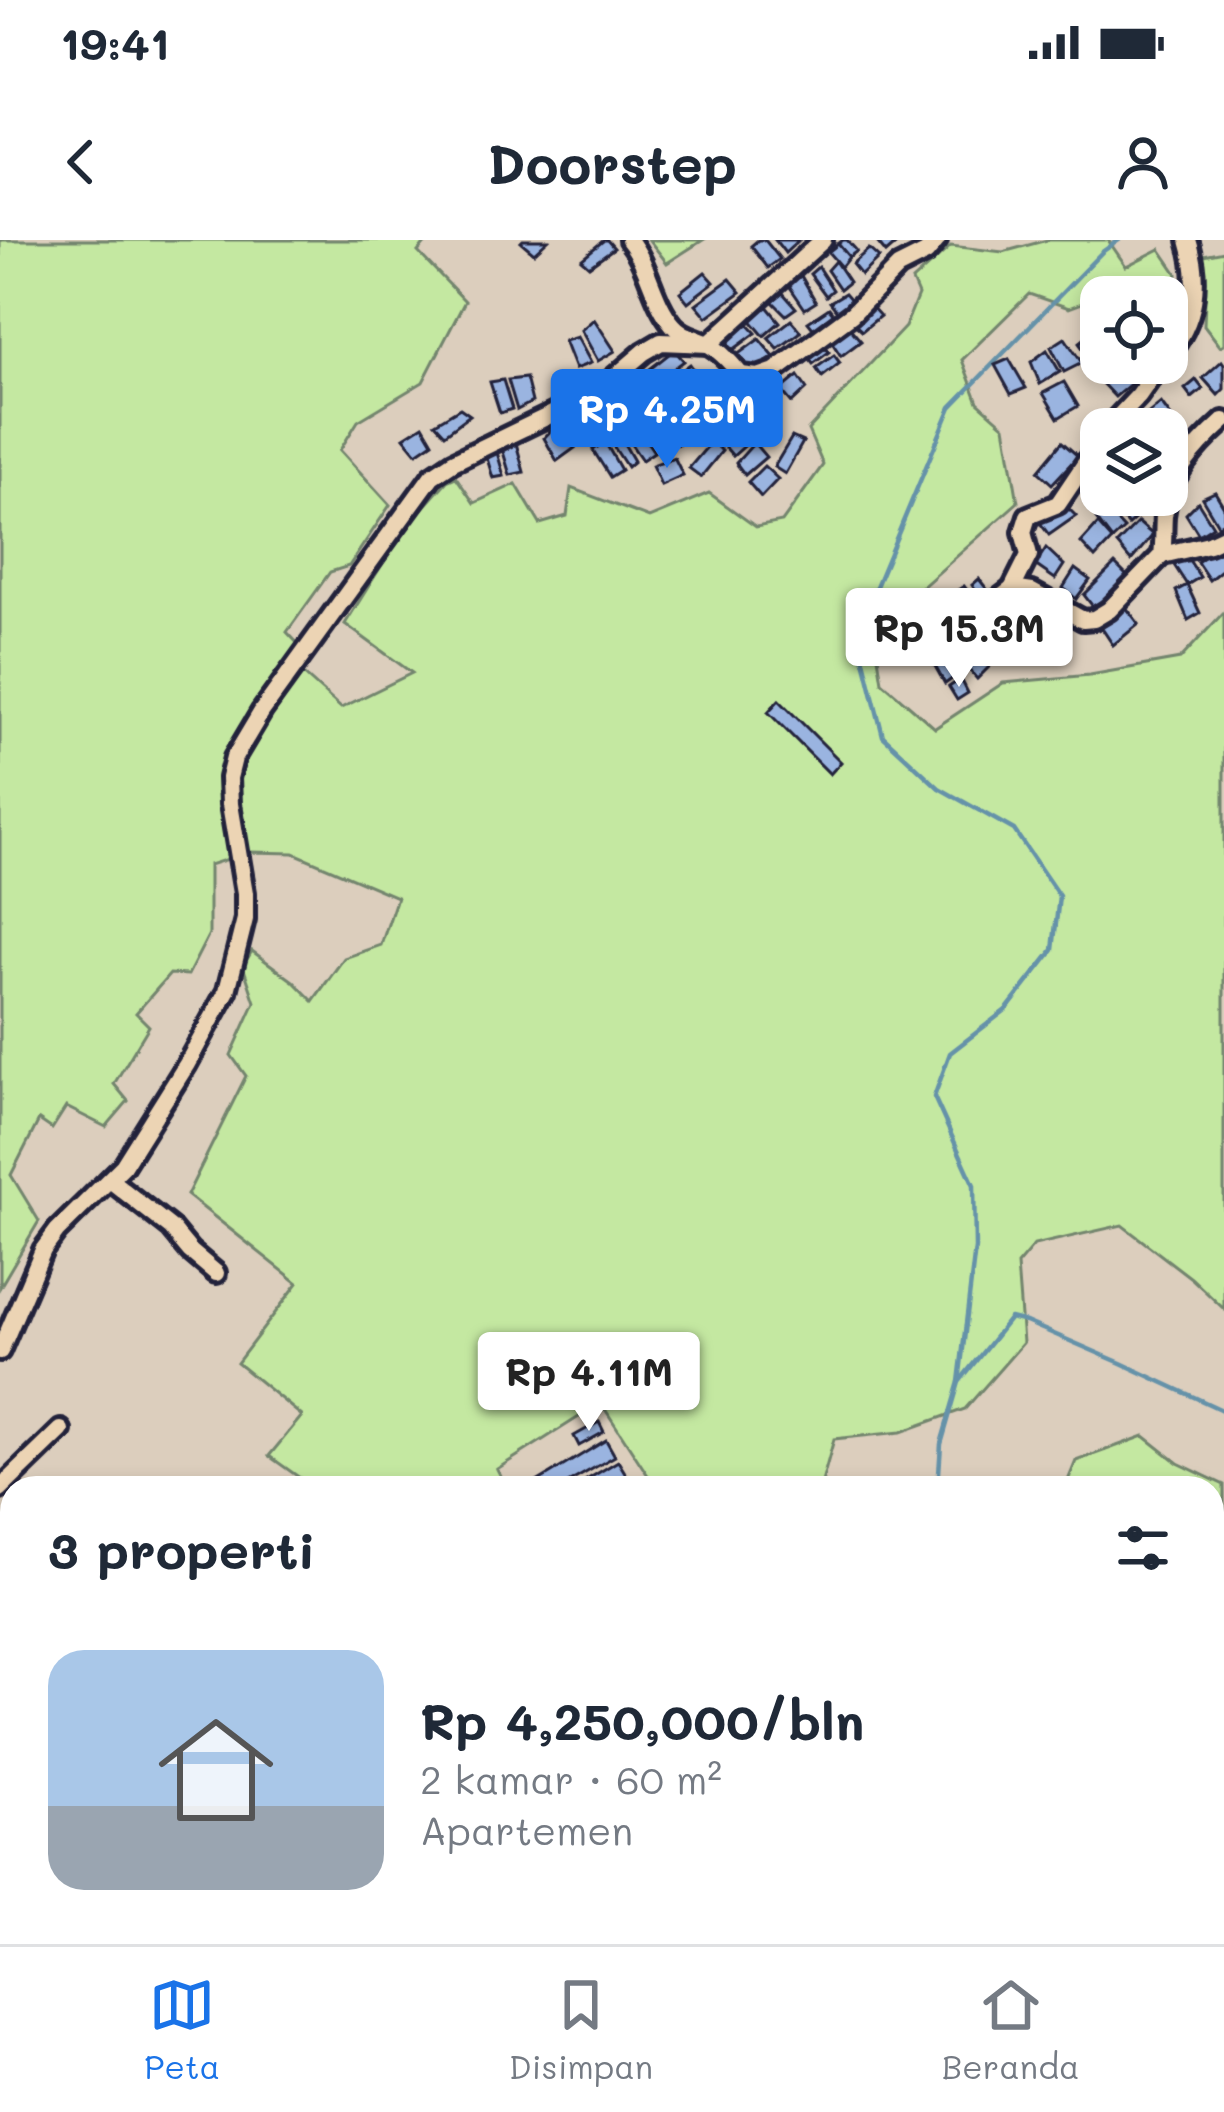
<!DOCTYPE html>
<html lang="id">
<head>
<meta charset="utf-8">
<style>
	:root { --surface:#fff; --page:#f2f2f3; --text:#1f2937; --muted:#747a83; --line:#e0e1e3; --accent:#1a73e8 }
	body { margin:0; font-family:Mali,sans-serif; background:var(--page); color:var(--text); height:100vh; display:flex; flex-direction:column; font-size:45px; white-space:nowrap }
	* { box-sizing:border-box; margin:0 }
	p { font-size:39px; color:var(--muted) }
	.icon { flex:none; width:66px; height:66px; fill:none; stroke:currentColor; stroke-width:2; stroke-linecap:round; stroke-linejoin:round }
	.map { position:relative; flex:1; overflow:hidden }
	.panel { position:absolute; left:0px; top:1236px; width:1224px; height:468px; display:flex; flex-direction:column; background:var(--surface); border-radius:36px 36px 0 0; box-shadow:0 6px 18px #0003 }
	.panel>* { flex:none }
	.buttons { position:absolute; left:1080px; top:36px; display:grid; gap:24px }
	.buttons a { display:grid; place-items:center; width:108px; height:108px; border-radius:24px; background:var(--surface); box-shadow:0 6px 18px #0003; font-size:60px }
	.price { position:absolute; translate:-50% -102px; padding:0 27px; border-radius:12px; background:#fff; color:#222; font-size:39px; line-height:78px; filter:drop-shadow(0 3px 6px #0008) }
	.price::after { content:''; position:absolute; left:50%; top:72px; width:36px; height:27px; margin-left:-18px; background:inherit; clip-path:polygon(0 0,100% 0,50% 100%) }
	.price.on { background:var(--accent); color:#fff }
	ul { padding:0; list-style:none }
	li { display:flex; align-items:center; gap:36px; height:300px; padding:0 48px }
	li span { display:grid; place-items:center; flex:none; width:336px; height:240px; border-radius:36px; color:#555 }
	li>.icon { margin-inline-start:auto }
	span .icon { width:144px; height:144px; fill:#fffc; stroke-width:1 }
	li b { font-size:51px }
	h2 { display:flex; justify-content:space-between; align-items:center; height:144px; padding:0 48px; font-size:51px }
	.status { display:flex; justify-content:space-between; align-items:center; height:84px; padding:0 60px; background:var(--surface); direction:ltr }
	.status svg { height:33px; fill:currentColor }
	header { display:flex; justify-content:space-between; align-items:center; height:156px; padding:0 48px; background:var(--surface); font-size:54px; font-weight:700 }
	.menu { display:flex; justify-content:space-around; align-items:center; height:168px; border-top:3px solid var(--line); background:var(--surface); font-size:33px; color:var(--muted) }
	.menu a { display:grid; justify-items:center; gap:6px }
	.menu .on { color:var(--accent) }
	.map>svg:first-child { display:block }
</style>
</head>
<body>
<div class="status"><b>19:41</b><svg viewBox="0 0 49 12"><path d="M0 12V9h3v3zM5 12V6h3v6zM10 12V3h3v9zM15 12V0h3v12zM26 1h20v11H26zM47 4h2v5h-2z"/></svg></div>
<header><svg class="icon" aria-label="back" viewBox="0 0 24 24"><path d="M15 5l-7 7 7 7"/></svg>Doorstep<svg class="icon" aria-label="person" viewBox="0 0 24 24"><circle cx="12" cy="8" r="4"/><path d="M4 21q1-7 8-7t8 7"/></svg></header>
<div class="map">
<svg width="1224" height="1704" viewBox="0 0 1224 1704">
	<rect width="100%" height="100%" fill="#dccebd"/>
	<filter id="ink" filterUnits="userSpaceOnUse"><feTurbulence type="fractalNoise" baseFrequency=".00833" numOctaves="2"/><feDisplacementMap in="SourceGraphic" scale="24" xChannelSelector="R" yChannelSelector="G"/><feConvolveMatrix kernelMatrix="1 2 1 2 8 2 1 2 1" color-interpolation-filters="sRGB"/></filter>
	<g filter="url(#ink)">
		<!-- green -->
		<g fill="#c4e8a1" stroke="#73856e" stroke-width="3">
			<path d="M0,0H428L418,12L465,61L423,142L358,181L340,210L390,265L349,326L330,332L287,392L301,407L291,423L341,468L412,433L345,384L405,288L447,241L456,237L474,263L516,244L540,284L567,276L571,248L649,278L709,253L756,287L782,282L823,225L808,190L905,87L918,55L912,41L951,6L1003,12L1047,0H1108L1126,26L1160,9L1177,34L1175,56L1138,42L1069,68L1029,54L962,120L978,162L1005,186L1018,262L920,349L872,378L882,442L935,488L1003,443L1090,435L1180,419L1224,372V1069L1191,1038L1122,985L1034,1005L1017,1025L1023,1103L965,1169L901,1192L834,1199L821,1246L639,1248L651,1240L601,1163L497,1229L507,1248H314L269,1216L302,1176L237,1123L298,1043L187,955L246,836L231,815L255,762L243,726L252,711L293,741L313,761L344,718L381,705L397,657L294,613L250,612L209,625V694L188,735L170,734L136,773L149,786L114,844L128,861L106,887L66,867L52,889L39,880L11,935L39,981L0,1047Z"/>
			<path d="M649,0H703L667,23Z"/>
			<path d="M1224,11V104L1220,106L1204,85L1206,35L1199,16Z"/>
			<path d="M1144,1196L1178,1223L1224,1245V1594L1212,1614V1248H1065L1076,1221Z"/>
			<path d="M12,1580V1692H581L575,1698L560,1704H0V1590L3,1592Z"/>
			<path d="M900,1692H1142L1127,1704H854L875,1693Z"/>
		</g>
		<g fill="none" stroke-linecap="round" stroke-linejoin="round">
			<!-- stream -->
			<g stroke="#6592a9" stroke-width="4.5">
				<path d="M959,1142L975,1008L974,945L934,857L950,813L1007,769L1053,710L1059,656L1014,590L939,548L883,496L857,392L951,167L1102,12L1119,0"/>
				<path d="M938,1248L941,1204L959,1142L1010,1078L1026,1082L1121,1123L1224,1171"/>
				<path d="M825,1704L847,1692"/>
			</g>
		</g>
		<!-- building -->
		<g fill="#9ab4e0" stroke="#22223b" stroke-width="3">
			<path d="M523,0H548L534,13L521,2Z"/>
			<path d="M604,0H607L614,8L589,26L581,19Z"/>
			<path d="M758,0H765L780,19L768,28L751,6Z"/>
			<path d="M775,0H799L785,13Z"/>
			<path d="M843,0H847L857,11L849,17L838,4Z"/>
			<path d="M879,0H901L886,13L877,2Z"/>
			<path d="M838,4L849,17L841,27L828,12Z"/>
			<path d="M869,9L879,18L861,35L852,24Z"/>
			<path d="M835,21L849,42L840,49L827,30Z"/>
			<path d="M818,27L833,50L826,56L810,34Z"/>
			<path d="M705,32L714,42L688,62L680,52Z"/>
			<path d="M800,34L816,62L805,69L788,44Z"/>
			<path d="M730,39L741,52L707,77L696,64Z"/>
			<path d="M783,53L796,68L786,75L772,61Z"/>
			<path d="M845,53L853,62L837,71L830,62Z"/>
			<path d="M765,64L780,82L764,96L748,77Z"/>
			<path d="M870,65L880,76L862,91L851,81Z"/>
			<path d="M829,68L838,79L816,92L808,82Z"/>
			<path d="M594,79L615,111L598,121L581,90Z"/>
			<path d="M791,80L801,92L778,109L768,98Z"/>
			<path d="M746,82L756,93L733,110L722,101Z"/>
			<path d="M848,86L861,101L841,116L831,101Z"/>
			<path d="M1094,91L1101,101V120L1095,125L1079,103Z"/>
			<path d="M577,97L591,123L575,129L564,101Z"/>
			<path d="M1065,98L1082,123L1064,132L1051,107Z"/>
			<path d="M759,99L774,117L751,132L737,115Z"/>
			<path d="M825,106L829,112L813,124L806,115Z"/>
			<path d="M674,110L684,121L655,143L646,132Z"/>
			<path d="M1047,110L1060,132L1040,144L1031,122Z"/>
			<path d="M834,115L840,123L822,137L816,128Z"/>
			<path d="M1009,119L1026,148L1011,154L995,125Z"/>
			<path d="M1222,121L1224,124V149L1218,155L1203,138Z"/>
			<path d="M1110,123H1116L1133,142L1115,157L1096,137Z"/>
			<path d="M690,124L695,131L676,148L670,139Z"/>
			<path d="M700,133L723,158L703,174L683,153Z"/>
			<path d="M798,136L807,149L792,163L781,150Z"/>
			<path d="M526,138L532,162L517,170L508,140Z"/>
			<path d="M503,140L512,169L500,173L490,142Z"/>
			<path d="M1196,140L1203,149L1192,158L1185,149Z"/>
			<path d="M1064,142L1078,166L1058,178L1043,153Z"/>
			<path d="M624,150L637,169L628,176L614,157Z"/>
			<path d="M751,153L763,165L752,174L742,163Z"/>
			<path d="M609,157L628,184L616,191L597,165Z"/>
			<path d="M1161,163L1178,186L1167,197V189H1158L1145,176Z"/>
			<path d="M593,166L610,192L601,199L582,170Z"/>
			<path d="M460,168L470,175L445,194L435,183Z"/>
			<path d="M582,170L596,200L584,205L569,178Z"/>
			<path d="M676,170L695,192L678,204L665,180Z"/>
			<path d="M653,172L668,199L658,206L642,181Z"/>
			<path d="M720,172L729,183L715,196L706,187Z"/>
			<path d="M737,183L750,201L733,216L720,201Z"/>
			<path d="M423,185L433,202L417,213L404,197Z"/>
			<path d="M556,185L575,208L557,221L544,198Z"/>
			<path d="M636,185L654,212L642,220L624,194Z"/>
			<path d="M619,195L634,221L627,227L610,201Z"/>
			<path d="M792,197L803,202L785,234L774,227Z"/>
			<path d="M712,201L722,211L701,237L689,228Z"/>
			<path d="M605,202L621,230L610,237L593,210Z"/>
			<path d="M1062,202L1078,216L1052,244L1038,231Z"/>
			<path d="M516,203L524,232L510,235L501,205Z"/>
			<path d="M754,203L766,217L745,235L736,223Z"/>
			<path d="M496,209L504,236L493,238L485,212Z"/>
			<path d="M674,217L683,235L661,245L652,225Z"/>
			<path d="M1099,221L1101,247L1095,254L1081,244Z"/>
			<path d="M764,226L778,239L761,257L748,242Z"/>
			<path d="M1215,252L1224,267V282L1218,285L1202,258Z"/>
			<path d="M1117,255H1121L1137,277L1128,285L1111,264Z"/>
			<path d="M1128,255H1152L1143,269Z"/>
			<path d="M1198,262L1213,286L1199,295L1186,274Z"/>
			<path d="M1066,266L1076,276L1049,295L1040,283Z"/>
			<path d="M1106,270L1124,289L1112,300L1096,279Z"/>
			<path d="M1138,282L1153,295L1131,321L1117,304Z"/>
			<path d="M1098,284L1112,300L1095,318L1081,303Z"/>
			<path d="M1218,307L1224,314V328L1209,340L1197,322Z"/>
			<path d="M1046,308L1064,325L1055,339L1035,325Z"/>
			<path d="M1187,317L1200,337L1187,345L1174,325Z"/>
			<path d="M1115,324L1127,336L1094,368L1084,355Z"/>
			<path d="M1075,329L1090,340L1076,359L1063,348Z"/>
			<path d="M979,339L990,353L981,359L972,345Z"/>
			<path d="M1187,345L1200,373L1188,380L1176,351Z"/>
			<path d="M964,346L975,361L959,375L947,357Z"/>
			<path d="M1013,358L1028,371L1017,384L1000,371Z"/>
			<path d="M1125,366L1139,384L1113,405L1101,387Z"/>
			<path d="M1038,368L1046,376L1036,389L1028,381Z"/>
			<path d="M1055,376L1064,386L1049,403L1041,392Z"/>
			<path d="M970,403L991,425L977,439L958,417Z"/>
			<path d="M947,410L960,433L945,444L931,419Z"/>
			<path d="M961,439L968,453L957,460L949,447Z"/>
			<path d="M779,460L841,522L830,534L768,472Z"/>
			<path d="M599,1182L604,1192L579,1206L574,1196Z"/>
			<path d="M606,1200L615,1216L559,1248H527Z"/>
			<path d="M618,1221L629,1239L615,1248H573Z"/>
			<path d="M2,1468L12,1477V1486L4,1495L0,1492Z"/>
			<path d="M0,1502L12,1511L0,1530Z"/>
		</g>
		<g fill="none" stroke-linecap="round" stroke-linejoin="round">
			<defs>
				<g id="minor">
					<path d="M629,0C649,25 652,60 673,85C682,96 694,97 706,103C719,109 732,124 741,135L742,146L736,173L754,188"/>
					<path d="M1167,115C1196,82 1201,41 1188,0"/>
					<path d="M741,135L758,137L775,131L852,74L898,27L926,13L937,0"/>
					<path d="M1107,189L1139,155L1161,123"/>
					<path d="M1162,315L1209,304L1224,297"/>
					<path d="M1012,349L1029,315L1023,292L1028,276L1058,264L1101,200"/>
					<path d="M883,391L970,381L1012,349L1032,352L1083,380L1094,379L1109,370L1162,315C1164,302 1163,289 1164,276C1168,236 1195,207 1224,181"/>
					<path d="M110,940L171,988L190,1011L216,1033"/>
					<path d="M0,1111L43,1010L57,991L123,926L187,824L227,751L245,679V653L230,564L229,538L234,518L262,471L432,236L453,222L596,153L644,112L661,102L709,104L823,0"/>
					<path d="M0,1249L61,1190"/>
					<path d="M0,1468L12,1452"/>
				</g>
			</defs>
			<!-- minor casing -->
			<use href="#minor" stroke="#22223b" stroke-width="26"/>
			<!-- minor -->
			<use href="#minor" stroke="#ecd4b4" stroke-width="16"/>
		</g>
	</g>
</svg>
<div class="buttons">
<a><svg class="icon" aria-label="locate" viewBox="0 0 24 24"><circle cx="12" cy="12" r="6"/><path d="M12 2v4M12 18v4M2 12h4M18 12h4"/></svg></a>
<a><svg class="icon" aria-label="layers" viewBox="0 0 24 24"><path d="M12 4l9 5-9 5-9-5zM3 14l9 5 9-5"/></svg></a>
</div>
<b class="price on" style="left:667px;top:231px">Rp 4.25M</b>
<b class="price" style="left:959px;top:450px">Rp 15.3M</b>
<b class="price" style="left:589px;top:1194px">Rp 4.11M</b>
<section class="panel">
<h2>3 properti<svg class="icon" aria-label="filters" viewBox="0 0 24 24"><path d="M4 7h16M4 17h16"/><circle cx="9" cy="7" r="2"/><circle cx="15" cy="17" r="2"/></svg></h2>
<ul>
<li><span style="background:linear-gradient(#a9c7e8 65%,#9aa5b1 0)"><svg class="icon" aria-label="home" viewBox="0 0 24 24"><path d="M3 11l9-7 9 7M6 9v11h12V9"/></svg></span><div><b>Rp 4,250,000/bln</b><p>2 kamar · 60 m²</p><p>Apartemen</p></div></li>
</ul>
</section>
</div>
<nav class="menu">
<a class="on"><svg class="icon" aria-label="map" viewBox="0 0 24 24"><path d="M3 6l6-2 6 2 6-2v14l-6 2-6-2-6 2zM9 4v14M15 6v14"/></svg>Peta</a>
<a><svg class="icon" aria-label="saved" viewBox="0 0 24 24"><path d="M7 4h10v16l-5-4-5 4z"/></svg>Disimpan</a>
<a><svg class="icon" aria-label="home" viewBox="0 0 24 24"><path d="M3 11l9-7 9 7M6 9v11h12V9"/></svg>Beranda</a>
</nav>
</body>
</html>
